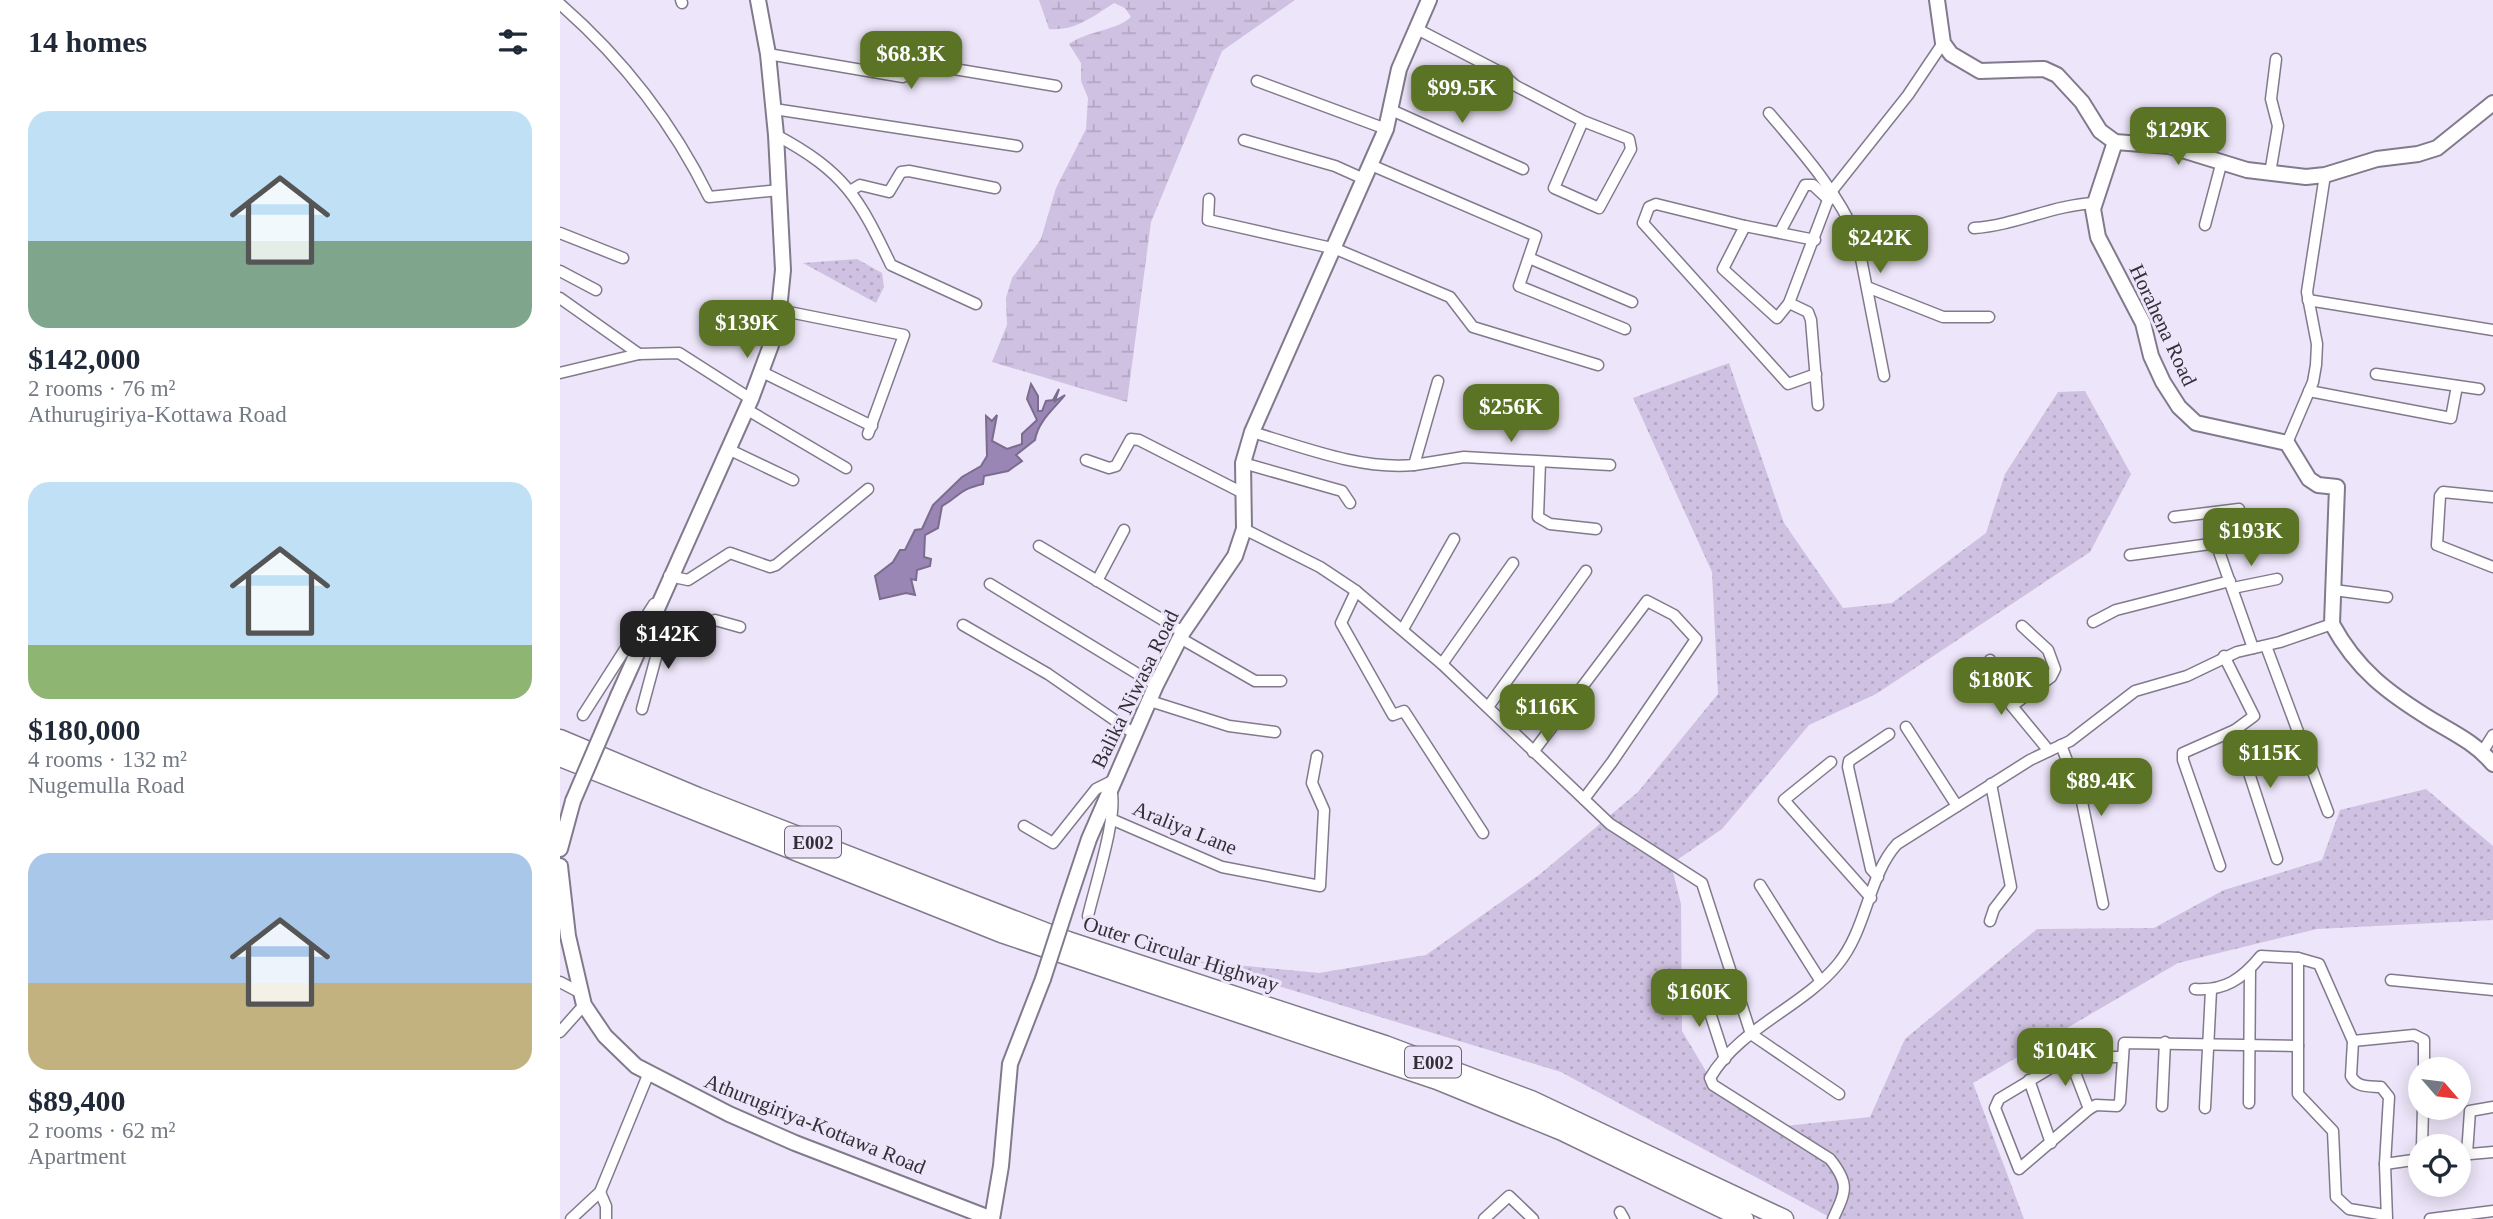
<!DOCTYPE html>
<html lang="en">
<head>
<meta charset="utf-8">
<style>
	:root { --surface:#fff; --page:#f6f6f7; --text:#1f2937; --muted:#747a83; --accent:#5b7324 }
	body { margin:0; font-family:"Times New Roman",serif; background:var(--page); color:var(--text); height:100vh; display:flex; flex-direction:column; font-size:26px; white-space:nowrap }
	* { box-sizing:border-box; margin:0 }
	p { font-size:23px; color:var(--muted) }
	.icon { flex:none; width:38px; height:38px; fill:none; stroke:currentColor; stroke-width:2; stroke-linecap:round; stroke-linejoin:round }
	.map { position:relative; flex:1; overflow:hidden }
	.sheet { display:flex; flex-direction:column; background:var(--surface); width:560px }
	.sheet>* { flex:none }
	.needle { width:46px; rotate:118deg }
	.tools { position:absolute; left:1848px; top:1057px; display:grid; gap:14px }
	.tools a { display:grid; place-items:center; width:63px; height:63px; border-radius:50%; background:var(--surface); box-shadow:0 4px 18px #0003; font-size:35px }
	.price { position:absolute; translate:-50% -60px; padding:0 16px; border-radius:14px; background:var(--accent); color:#fff; font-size:23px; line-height:46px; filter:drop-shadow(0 2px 4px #0008) }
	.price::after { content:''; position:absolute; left:50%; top:42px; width:21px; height:16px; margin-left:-10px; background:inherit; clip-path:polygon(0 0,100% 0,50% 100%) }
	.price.active { background:#222; color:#fff }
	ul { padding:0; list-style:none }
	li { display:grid; align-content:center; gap:14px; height:371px; padding:0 28px }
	li span { display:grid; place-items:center; height:217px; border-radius:21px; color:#555 }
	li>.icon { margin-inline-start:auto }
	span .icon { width:126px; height:126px; fill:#fffc; stroke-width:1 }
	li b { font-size:30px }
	h2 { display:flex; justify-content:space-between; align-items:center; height:84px; padding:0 28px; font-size:30px }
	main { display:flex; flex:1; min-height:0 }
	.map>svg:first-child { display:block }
</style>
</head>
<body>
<main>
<section class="sheet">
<h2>14 homes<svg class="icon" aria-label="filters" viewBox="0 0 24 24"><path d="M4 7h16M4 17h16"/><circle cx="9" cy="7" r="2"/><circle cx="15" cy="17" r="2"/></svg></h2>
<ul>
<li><span style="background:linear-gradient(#bfe0f5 60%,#7fa58c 0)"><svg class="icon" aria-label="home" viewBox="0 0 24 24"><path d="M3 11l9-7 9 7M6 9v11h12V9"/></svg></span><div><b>$142,000</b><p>2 rooms · 76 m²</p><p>Athurugiriya-Kottawa Road</p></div></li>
<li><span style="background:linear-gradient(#bfe0f5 75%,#8fb573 0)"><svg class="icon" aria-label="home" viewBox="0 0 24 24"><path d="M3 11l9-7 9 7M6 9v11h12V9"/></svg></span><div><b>$180,000</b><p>4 rooms · 132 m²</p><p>Nugemulla Road</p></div></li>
<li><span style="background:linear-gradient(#a9c7e8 60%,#c2b280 0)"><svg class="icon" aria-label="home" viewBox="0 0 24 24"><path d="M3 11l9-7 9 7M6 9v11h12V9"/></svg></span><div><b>$89,400</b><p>2 rooms · 62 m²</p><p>Apartment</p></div></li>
</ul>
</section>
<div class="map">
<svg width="1933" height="1219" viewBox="0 0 1933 1219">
	<defs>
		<pattern id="grass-dots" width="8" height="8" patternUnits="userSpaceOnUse" patternTransform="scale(1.75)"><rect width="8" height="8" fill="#cfc1e1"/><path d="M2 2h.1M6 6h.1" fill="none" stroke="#b2a6c2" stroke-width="1.8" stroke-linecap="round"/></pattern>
		<pattern id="wetland-marsh" width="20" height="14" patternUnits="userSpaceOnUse" patternTransform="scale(1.75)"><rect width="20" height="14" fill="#cfc1e1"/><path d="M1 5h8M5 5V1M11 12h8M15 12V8" fill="none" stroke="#b2a6c2"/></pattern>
	</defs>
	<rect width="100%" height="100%" fill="#ede5f9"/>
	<!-- grass -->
	<g fill="url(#grass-dots)">
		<path d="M297,259L322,273L324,287L316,303L243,263Z"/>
		<path d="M1169,363L1224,523L1283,608L1332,603L1426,533L1445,474L1498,392L1525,391L1571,474L1530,552L1316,694L1249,725L1162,829L1111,864L1121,904L1122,1031L1150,1078L1215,1127L1310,1117L1345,1039L1477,929L1594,928L1664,890L1762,860L1780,810L1866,789L1933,846V920L1757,929L1618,963L1413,1083L1464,1219H1273L1001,1072L636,961L759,973L866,955L979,875L1078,792L1158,694L1152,572L1073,398Z"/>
	</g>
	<!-- wetland -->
	<path fill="url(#wetland-marsh)" d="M479,0H735L662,51L622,147L591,222L567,402L432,362L447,325L446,298L452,278L481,239L496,188L526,129L528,98L521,81V63L509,44C527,31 558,30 571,17L565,8L554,3C532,17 516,31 489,29Z"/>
	<!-- water -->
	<path fill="#9a86b4" stroke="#7b6c8e" stroke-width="2" d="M471,384L478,396V411H482L486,401L493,400L499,389L495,401L505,395C494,409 478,421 475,440L456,455L462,461L448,471L424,476L423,484C397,490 402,495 382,506L378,528L365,535L364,557L371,559L370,566L357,570L356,580L351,579L355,595L346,593L320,599L315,576L333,562L340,550H345L355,530L362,529L373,505L402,477L421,466L427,456L426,416L432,421L437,415L432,441L447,449L462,444V434L477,420L467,399Z"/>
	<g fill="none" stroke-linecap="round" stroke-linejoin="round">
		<defs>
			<g id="street">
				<path d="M121,0L122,3"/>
				<path d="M0,4C62,58 113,124 149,197L220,190"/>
				<path d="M857,29L938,71L956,86L1023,121L1069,139L1071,149L1039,208L994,188L1023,121"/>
				<path d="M208,54L343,77L364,64L496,86"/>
				<path d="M697,81L826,129"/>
				<path d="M214,109L457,146"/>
				<path d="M829,109L963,169"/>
				<path d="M1209,113C1242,152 1277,191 1297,238L1324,376"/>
				<path d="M216,135C285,172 299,198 331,265L416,304"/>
				<path d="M684,140L775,166L804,179"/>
				<path d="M811,165L976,236L959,286L1065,329"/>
				<path d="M1710,173L1718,126L1711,99L1716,59"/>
				<path d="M290,191L300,185L329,192L341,172L349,171L435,188"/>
				<path d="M649,199L648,220L776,249L890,297L913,327L1038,365"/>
				<path d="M1645,225L1662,161"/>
				<path d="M1185,226L1096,204L1089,207L1083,223L1228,384L1256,374"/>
				<path d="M1414,228C1457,225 1492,205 1535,203"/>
				<path d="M1220,232L1245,185H1253L1269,200"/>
				<path d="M0,233L63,258"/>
				<path d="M1255,240L1185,226L1163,269L1217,318L1229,303L1271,192L1348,95L1383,43"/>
				<path d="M969,258L1072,302"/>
				<path d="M0,271L36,290"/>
				<path d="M1307,287L1383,317H1429"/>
				<path d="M0,298L79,354"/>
				<path d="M1748,300L1933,330"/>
				<path d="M1229,303L1248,312L1251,320L1258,405"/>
				<path d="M219,310L344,335L308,434"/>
				<path d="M202,372L312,426"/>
				<path d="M0,373L79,354L119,353L191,399"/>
				<path d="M1816,374L1919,389"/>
				<path d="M1749,391L1891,418L1897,386"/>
				<path d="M186,409L286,468"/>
				<path d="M692,432C743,447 800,470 854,465L878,381"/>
				<path d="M1727,443L1753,382L1756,365L1757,344L1747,292L1765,175"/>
				<path d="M168,449L233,480"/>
				<path d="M526,460L549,468L556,466L571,439L579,440L683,493"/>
				<path d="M980,462L978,517L990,524L1036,529"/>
				<path d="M683,463L782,491L790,503"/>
				<path d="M854,465L904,457L1050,465"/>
				<path d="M1933,497L1883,492L1880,496L1877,545L1933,567"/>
				<path d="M1652,513L1656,543L1693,648"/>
				<path d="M1614,517L1679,509"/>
				<path d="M684,529L760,567L796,591L882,664L1050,824L1142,883L1191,1034L1279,1094"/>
				<path d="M479,546L623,632"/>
				<path d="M1570,555L1708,536"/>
				<path d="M109,576L128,580L170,553L210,567L216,565L308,489"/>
				<path d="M537,581L564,530"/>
				<path d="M430,584L596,685"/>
				<path d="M1673,588L1717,579"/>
				<path d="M1774,590L1827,597"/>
				<path d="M796,591L781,623L833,715L844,711L923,833"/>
				<path d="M92,617L127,635L155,620L180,627"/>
				<path d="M1533,622L1556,610L1670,581"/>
				<path d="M403,625L488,674L576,735"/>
				<path d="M843,629L894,539"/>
				<path d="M620,638L695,681H721"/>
				<path d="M1706,646L1768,812"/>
				<path d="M1430,660L1452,706L1489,751"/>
				<path d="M882,664L953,563"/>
				<path d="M590,701L669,726L715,732"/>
				<path d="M1452,706L1491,677L1495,669L1488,650L1462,626"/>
				<path d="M928,707L1026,571"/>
				<path d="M82,709L105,624"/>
				<path d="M23,715L94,604"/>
				<path d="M1346,727L1397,806"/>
				<path d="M1675,730L1717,859"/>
				<path d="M1501,745L1521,797L1543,904"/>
				<path d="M1923,751L1933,735"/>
				<path d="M973,752L1087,601L1114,615L1136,639L1052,762L1024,799"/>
				<path d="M1271,762L1224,800L1311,898"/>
				<path d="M551,819L662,867L760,886L764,810L752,783L757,756"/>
				<path d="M464,826L493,843L536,789L554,780"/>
				<path d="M1660,866L1623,760V753L1675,730L1694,716L1664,656"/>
				<path d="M1318,877L1311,869L1288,767L1289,761L1329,734"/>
				<path d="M1200,885L1260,980"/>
				<path d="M528,916C534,889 559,812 551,790"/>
				<path d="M1430,921L1434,909L1451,887L1431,784"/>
				<path d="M1738,958V1094L1773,1131L1776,1197L1789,1209L1825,1215"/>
				<path d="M1831,980L1933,990"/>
				<path d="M0,982L19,992"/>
				<path d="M1635,989C1665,991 1682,979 1701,956L1738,958L1759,964L1793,1041L1791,1076C1797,1088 1809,1086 1821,1087L1829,1097L1825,1164L1827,1219"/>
				<path d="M1143,991L1165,1059"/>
				<path d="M0,1032L24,1005"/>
				<path d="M1793,1041L1854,1035L1864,1040V1069"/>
				<path d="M1509,1057L1529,1109"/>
				<path d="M1561,1057H1509L1439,1099L1435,1108L1459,1169L1529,1109L1536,1105L1557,1106L1560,1102L1564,1043L1738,1046"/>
				<path d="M1469,1080L1491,1143"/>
				<path d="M1689,1103L1690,969"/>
				<path d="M1602,1106L1605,1042"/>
				<path d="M1645,1108L1651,990"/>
				<path d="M1862,1146L1863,1108"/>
				<path d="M1907,1154L1910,1111L1933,1107"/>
				<path d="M1899,1155L1933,1152"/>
				<path d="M1825,1164L1860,1159"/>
				<path d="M40,1192L46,1206V1219"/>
				<path d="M1060,1212L1064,1219"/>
				<path d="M11,1219L40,1192L88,1075"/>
				<path d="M924,1219L949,1196L973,1219"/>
				<path d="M1273,1219C1286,1191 1290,1184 1270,1159L1153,1085L1150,1078C1180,1027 1242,1008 1278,964C1307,929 1308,876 1337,844L1470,760L1510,741L1575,691L1627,676L1677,652L1720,642L1772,624"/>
				<path d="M1870,1219L1933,1211"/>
			</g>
			<g id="secondary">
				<path d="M1377,0L1383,43L1391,54L1420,71L1484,69L1497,75L1522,102L1540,131L1555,142L1609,146L1687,170L1746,177L1765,175L1817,159L1858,154L1877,148L1933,103"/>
				<path d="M1555,142L1533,209L1538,237L1583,323L1591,356L1603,382L1619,407L1636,423L1727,443L1749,479L1758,485L1777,487L1772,624C1797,670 1828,693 1872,720C1894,733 1917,744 1933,764"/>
				<path d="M58,696L191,399L211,345L219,310L223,270L216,135L208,54L198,0"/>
				<path d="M0,849L13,801"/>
				<path d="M0,866L8,936L24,1005L45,1036L76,1066L169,1114L235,1143L432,1219"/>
				<path d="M508,902L529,839L596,685L623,632L675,556L684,529L683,463L692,432L826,129L839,69L869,0"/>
				<path d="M432,1219L441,1166L450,1064L483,979"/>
			</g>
			<g id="highway">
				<path d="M0,739L138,797L508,941L825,1045L971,1100L1224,1219"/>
				<path d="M0,757L441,933L877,1080L1002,1131L1184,1219"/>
			</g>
		</defs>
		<!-- street casing -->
		<use href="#street" stroke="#827a8c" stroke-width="13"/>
		<!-- secondary casing -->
		<use href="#secondary" stroke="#827a8c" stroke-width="18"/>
		<!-- highway casing -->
		<use href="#highway" stroke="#827a8c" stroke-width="21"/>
		<!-- street -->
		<use href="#street" stroke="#fff" stroke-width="10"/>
		<!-- secondary -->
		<use href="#secondary" stroke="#fff" stroke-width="14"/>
		<!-- highway -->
		<use href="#highway" stroke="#fff" stroke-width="18"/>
		<defs>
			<g id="secondary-bridge">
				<path d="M13,801L58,696"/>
				<path d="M483,979L508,902"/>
			</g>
		</defs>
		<!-- secondary-bridge casing -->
		<use href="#secondary-bridge" stroke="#827a8c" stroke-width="18" stroke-linecap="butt"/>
		<!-- secondary-bridge -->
		<use href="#secondary-bridge" stroke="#fff" stroke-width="14"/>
	</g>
	<g text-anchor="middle" stroke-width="6" stroke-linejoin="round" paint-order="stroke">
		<!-- shield labels -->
		<g fill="#ede5f9" stroke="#6a6670" stroke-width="2">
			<rect x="225" y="826.5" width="56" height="31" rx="5"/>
			<rect x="845" y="1046.5" width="56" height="31" rx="5"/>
		</g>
		<g font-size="19" font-weight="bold" fill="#322f36">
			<text x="253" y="849">E002</text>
			<text x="873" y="1069">E002</text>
		</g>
		<!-- street labels -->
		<g font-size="21" fill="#322f36" stroke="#ede5f9">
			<text transform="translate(1603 325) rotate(65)" y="7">Horahena Road</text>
			<text transform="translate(575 689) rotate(-64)" y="7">Balika Niwasa Road</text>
			<text transform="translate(625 828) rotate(22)" y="7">Araliya Lane</text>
			<text transform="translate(621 954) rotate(18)" y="7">Outer Circular Highway</text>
			<text transform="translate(255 1124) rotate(22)" y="7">Athurugiriya-Kottawa Road</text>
		</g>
	</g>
</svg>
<div class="tools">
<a><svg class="needle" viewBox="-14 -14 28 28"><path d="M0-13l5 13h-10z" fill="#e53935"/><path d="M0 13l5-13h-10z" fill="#747a83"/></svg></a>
<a><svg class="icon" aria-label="locate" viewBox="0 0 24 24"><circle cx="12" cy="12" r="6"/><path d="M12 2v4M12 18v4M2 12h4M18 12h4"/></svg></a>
</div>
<b class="price" style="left:351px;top:91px">$68.3K</b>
<b class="price" style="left:902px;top:125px">$99.5K</b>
<b class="price" style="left:1618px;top:167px">$129K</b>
<b class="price" style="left:1320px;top:275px">$242K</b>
<b class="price" style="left:187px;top:360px">$139K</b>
<b class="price" style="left:951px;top:444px">$256K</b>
<b class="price" style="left:1691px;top:568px">$193K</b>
<b class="price active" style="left:108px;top:671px">$142K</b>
<b class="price" style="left:1441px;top:717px">$180K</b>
<b class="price" style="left:987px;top:744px">$116K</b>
<b class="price" style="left:1710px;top:790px">$115K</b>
<b class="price" style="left:1541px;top:818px">$89.4K</b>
<b class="price" style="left:1139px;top:1029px">$160K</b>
<b class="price" style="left:1505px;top:1088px">$104K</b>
</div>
</main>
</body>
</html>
